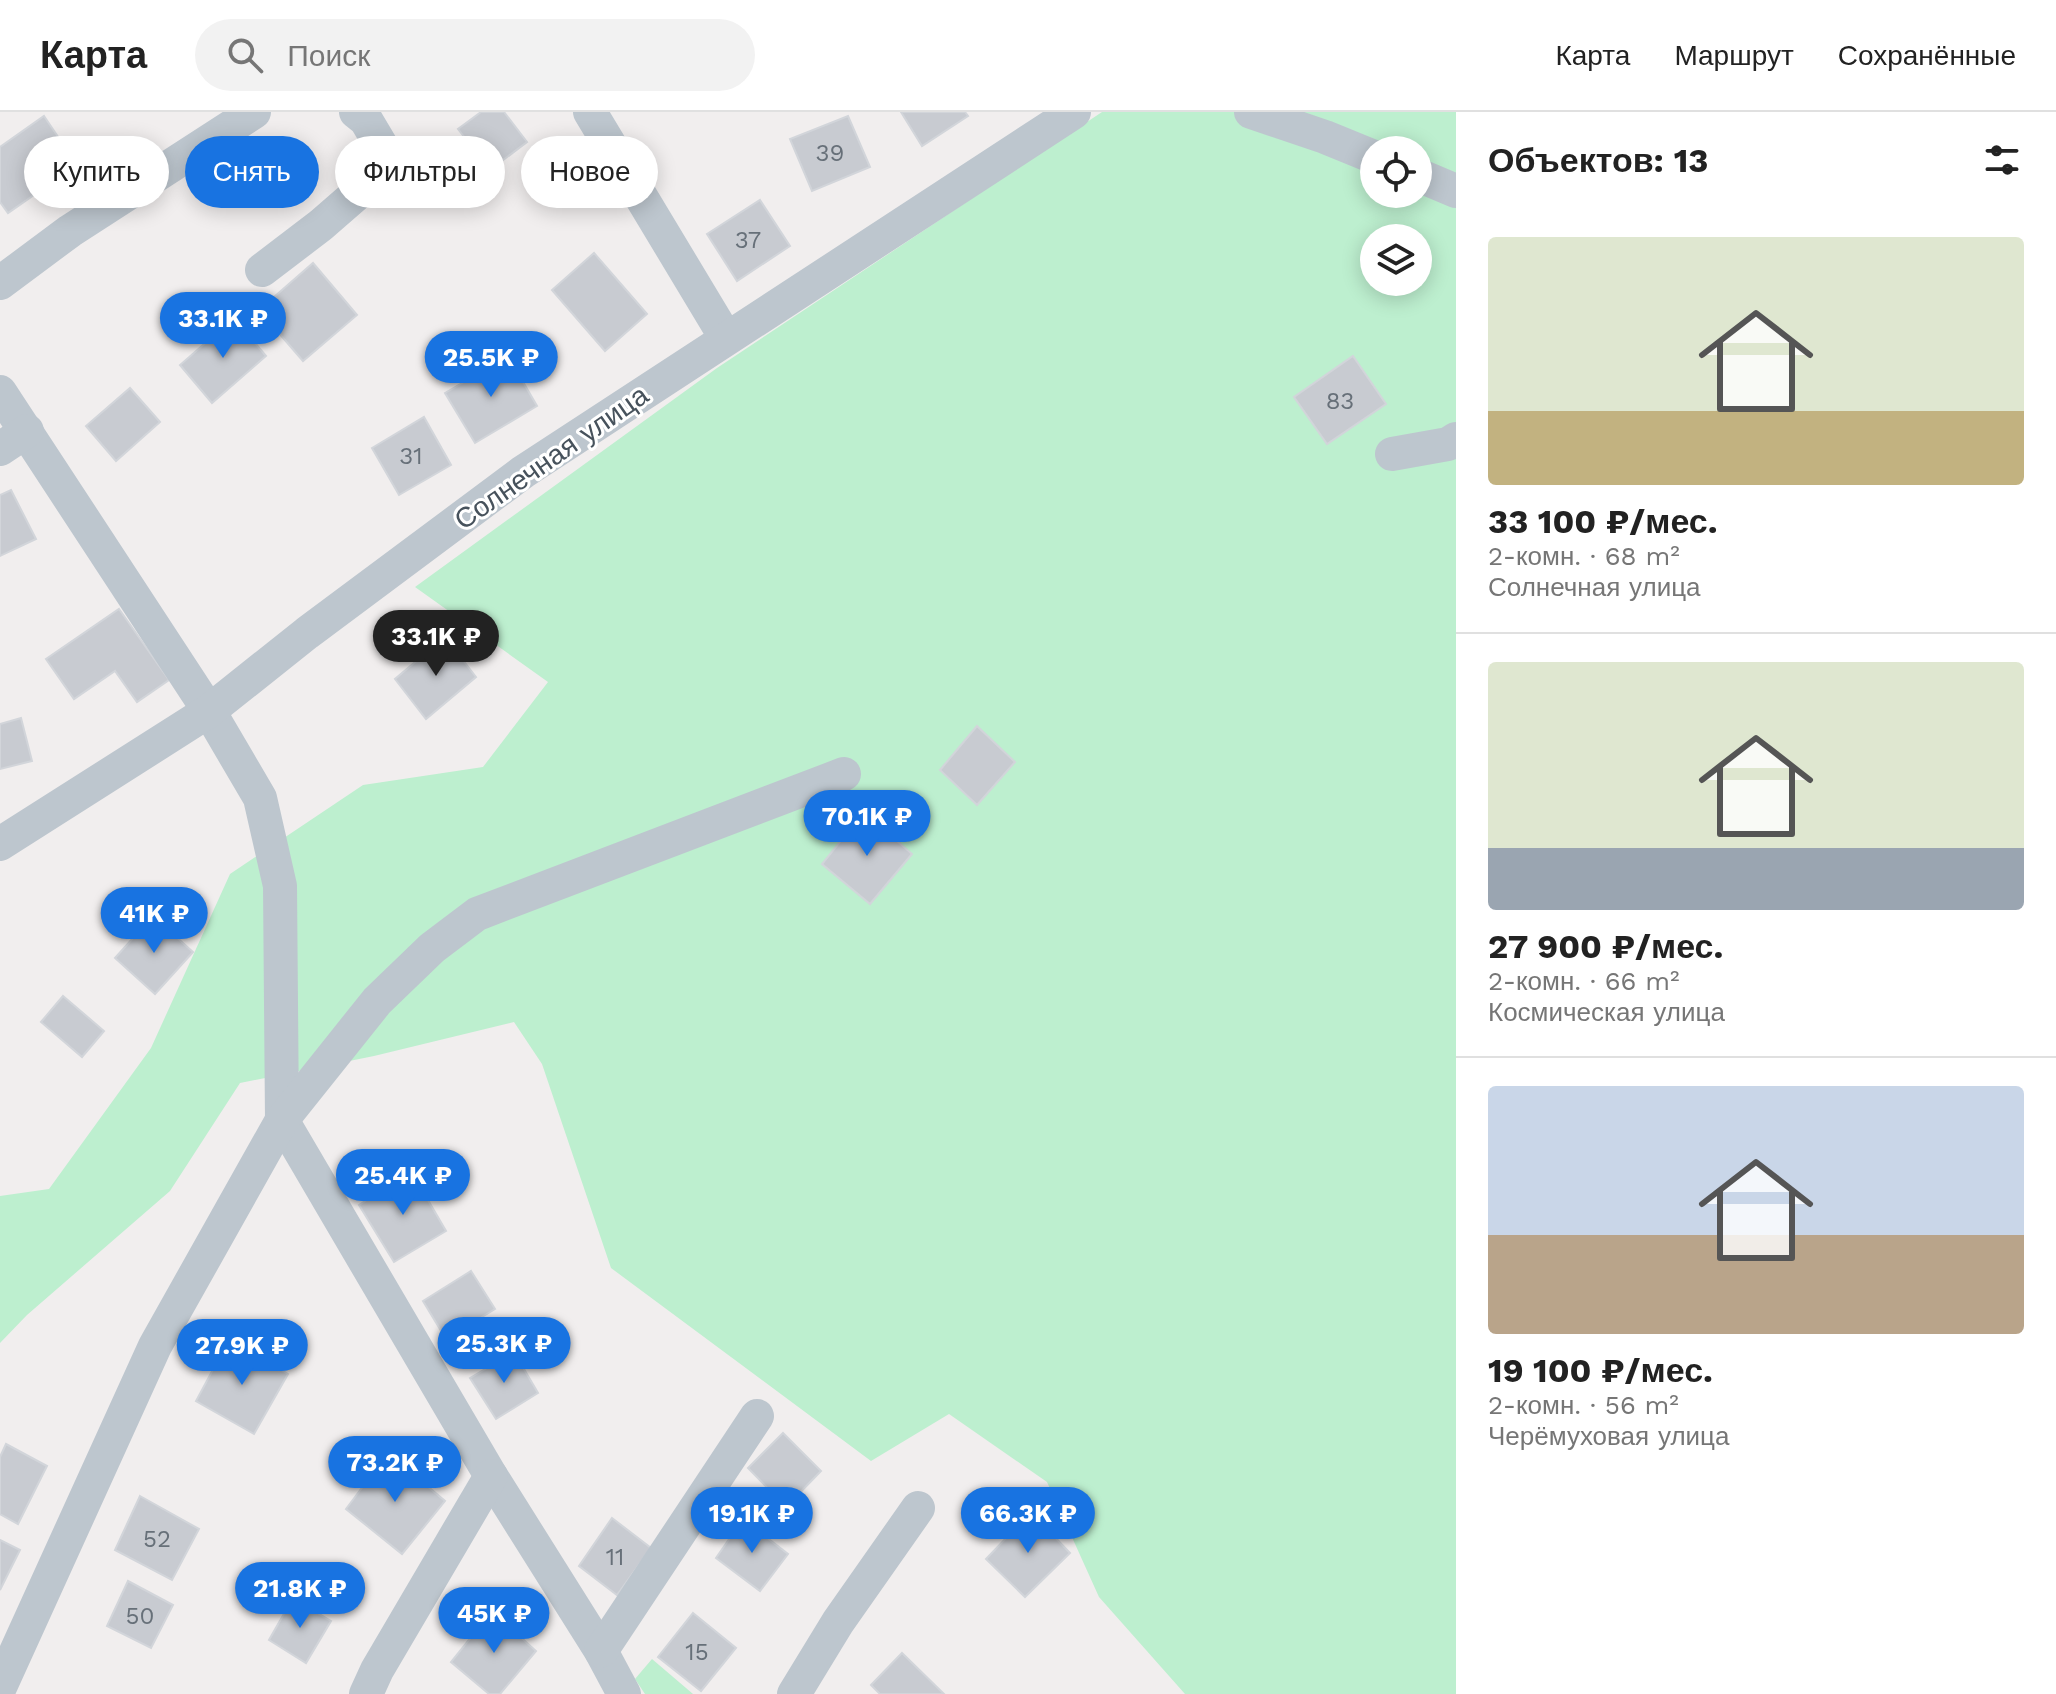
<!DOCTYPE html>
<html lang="ru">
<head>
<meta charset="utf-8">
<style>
	:root { --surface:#fff; --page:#f2f2f2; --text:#222; --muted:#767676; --line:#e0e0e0; --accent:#1873e1 }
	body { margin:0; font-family:"Work Sans",sans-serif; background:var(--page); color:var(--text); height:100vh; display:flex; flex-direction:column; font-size:30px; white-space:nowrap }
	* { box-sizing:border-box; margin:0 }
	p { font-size:26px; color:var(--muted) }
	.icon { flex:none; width:44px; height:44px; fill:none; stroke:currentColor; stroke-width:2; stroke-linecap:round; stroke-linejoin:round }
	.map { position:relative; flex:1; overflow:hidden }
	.drawer { display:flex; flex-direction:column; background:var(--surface); width:600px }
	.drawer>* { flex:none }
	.banner { position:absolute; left:24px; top:24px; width:760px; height:72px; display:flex; gap:16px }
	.tools { position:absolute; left:1360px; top:24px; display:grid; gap:16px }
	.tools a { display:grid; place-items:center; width:72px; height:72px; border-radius:50%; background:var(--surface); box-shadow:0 4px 20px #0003; font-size:40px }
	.price { position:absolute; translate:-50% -68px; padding:0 18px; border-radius:28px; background:var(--accent); color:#fff; font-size:26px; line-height:52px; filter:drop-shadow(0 2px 4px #0008) }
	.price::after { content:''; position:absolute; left:50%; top:48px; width:24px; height:18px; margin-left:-12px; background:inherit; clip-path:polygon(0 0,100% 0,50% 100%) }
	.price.current { background:#222; color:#fff }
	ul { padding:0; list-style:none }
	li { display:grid; align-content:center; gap:16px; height:424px; padding:0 32px }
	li+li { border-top:2px solid var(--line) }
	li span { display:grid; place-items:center; height:248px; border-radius:8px; color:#555 }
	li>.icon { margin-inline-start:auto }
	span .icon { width:144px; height:144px; fill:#fffc; stroke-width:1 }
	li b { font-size:34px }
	h2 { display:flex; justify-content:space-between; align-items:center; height:96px; padding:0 32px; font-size:34px }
	.tag { padding:0 28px; border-radius:36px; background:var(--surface); box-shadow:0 4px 20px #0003; font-size:28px; line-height:72px }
	.tag.current { background:var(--accent); color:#fff }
	header { display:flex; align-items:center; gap:48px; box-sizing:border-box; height:112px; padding:0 40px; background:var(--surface); border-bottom:2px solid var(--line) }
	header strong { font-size:38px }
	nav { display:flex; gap:44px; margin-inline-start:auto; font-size:28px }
	.search { width:560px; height:72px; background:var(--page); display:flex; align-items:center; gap:20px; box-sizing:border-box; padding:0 28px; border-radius:44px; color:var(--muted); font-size:30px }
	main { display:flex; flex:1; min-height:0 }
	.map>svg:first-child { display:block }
</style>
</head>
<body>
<header>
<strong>Карта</strong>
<div class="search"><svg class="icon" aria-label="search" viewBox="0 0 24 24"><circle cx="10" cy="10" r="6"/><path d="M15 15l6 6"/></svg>Поиск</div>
<nav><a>Карта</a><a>Маршрут</a><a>Сохранённые</a></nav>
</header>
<main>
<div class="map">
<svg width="1456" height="1582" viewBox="0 0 1456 1582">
	<rect width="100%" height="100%" fill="#f1eeee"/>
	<!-- green -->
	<g fill="#bdefcf" fill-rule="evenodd">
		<path d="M1102,0H1456V1582H1185L1099,1485L1047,1370L949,1302L871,1349L611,1156L542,952L514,910L374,944L240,971L170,1079L27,1203L0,1231V1084L49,1077L151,936L230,762L363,673L483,655L548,570L415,475L717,256ZM1374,38H1418V82H1374ZM1374,126H1418V170H1374Z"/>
		<path d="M652,1547L693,1582H645L635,1567Z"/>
	</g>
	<!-- building -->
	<g fill="#c8cbd1" stroke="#d2d5da" stroke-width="2">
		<path d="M481,0H504L527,30L490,58L458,17Z"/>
		<path d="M901,0H965L968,4L922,34Z"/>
		<path d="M44,4L77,53L8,101L0,90V35Z"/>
		<path d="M848,4L870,55L812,79L790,27Z"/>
		<path d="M760,88L790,134L737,169L707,122Z"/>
		<path d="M594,141L647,202L605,239L552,178Z"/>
		<path d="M313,151L357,203L303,249L259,198Z"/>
		<path d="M234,206L266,244L212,291L180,253Z"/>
		<path d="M508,244L537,294L475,331L445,281Z"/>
		<path d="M1353,244L1386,292L1327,332L1294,285Z"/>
		<path d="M130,276L160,310L116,349L86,314Z"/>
		<path d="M424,305L451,353L399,383L372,336Z"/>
		<path d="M11,378L36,427L0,444V383Z"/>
		<path d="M119,497L169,568L137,590L115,559L74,587L46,547Z"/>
		<path d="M445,525L476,565L426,607L395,567Z"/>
		<path d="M21,606L32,649L0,657V612Z"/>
		<path d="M977,614L1015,650L977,693L940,658Z"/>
		<path d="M864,700L912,742L870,792L822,752Z"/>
		<path d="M153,804L193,840L155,882L115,846Z"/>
		<path d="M63,884L104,919L82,945L41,910Z"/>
		<path d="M411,1059L446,1119L394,1150L359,1093Z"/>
		<path d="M471,1159L495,1197L446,1227L423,1189Z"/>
		<path d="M230,1226L288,1262L254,1322L196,1289Z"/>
		<path d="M514,1240L538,1281L496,1307L470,1266Z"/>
		<path d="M783,1321L821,1359L786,1395L748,1356Z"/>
		<path d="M6,1332L47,1354L18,1412L0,1402V1345Z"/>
		<path d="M388,1341L445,1389L402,1442L346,1397Z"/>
		<path d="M140,1384L199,1417L172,1468L115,1438Z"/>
		<path d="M1031,1400L1070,1441L1025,1485L986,1447Z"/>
		<path d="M612,1406L651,1436L617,1483L579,1454Z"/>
		<path d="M743,1407L788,1442L760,1479L716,1446Z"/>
		<path d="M0,1428L20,1438L0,1478Z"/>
		<path d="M128,1469L173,1493L151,1536L107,1514Z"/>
		<path d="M293,1486L331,1509L306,1551L269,1528Z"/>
		<path d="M492,1499L536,1539L500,1582H489L451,1550Z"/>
		<path d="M693,1501L736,1536L701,1579L658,1545Z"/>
		<path d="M902,1541L944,1582H880L871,1573Z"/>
	</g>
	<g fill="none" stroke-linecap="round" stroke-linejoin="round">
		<!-- minor -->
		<g stroke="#bdc6ce" stroke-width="34">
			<path d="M590,0L726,226"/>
			<path d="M1251,0L1325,25L1374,45"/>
			<path d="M1418,63L1456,79"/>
			<path d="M262,158L321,113L375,66L382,35L366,8L356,0"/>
			<path d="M0,171L70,119L254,0"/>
			<path d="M0,280L209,599L260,686L280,774L282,1008L491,1364L601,1539L624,1582"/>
			<path d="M0,337L27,319"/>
			<path d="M1392,342L1448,332L1456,327"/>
			<path d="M0,732L209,599L307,521L523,360L1074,0"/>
			<path d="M601,1539L757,1304"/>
			<path d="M0,1575L155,1234L282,1008L377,889L432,836L477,802L844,662"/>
			<path d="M366,1582L377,1558L491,1364"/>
			<path d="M794,1582L838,1510L918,1396"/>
		</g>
	</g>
	<g text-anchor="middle" stroke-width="6" stroke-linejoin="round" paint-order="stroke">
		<!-- number labels -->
		<g font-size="24" fill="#677079">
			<text x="830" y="49">39</text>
			<text x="748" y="136">37</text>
			<text x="1340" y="297">83</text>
			<text x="411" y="352">31</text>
			<text x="157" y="1435">52</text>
			<text x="615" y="1453">11</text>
			<text x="140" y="1512">50</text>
			<text x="697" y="1548">15</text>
		</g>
		<!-- street labels -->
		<g font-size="28" fill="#47525c" stroke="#fff">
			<text transform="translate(551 345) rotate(-35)" y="10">Солнечная улица</text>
		</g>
	</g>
</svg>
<div class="tools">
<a><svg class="icon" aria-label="locate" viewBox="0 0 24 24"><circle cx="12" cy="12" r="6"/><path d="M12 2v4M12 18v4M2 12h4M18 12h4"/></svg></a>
<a><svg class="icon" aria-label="layers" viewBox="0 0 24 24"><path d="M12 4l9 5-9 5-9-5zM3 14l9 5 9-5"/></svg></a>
</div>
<b class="price" style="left:223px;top:248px">33.1K ₽</b>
<b class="price" style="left:491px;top:287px">25.5K ₽</b>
<b class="price current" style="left:436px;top:566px">33.1K ₽</b>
<b class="price" style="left:867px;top:746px">70.1K ₽</b>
<b class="price" style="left:154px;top:843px">41K ₽</b>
<b class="price" style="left:403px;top:1105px">25.4K ₽</b>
<b class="price" style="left:504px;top:1273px">25.3K ₽</b>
<b class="price" style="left:242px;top:1275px">27.9K ₽</b>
<b class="price" style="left:395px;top:1392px">73.2K ₽</b>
<b class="price" style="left:752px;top:1443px">19.1K ₽</b>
<b class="price" style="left:1028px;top:1443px">66.3K ₽</b>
<b class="price" style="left:300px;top:1518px">21.8K ₽</b>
<b class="price" style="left:494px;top:1543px">45K ₽</b>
<div class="banner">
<a class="tag">Купить</a>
<a class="tag current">Снять</a>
<a class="tag">Фильтры</a>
<a class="tag">Новое</a>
</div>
</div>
<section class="drawer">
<h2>Объектов: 13<svg class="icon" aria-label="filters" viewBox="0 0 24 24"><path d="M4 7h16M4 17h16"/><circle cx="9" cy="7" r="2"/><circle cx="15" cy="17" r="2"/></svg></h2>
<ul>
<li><span style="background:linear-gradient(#dfe7d0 70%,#c2b280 0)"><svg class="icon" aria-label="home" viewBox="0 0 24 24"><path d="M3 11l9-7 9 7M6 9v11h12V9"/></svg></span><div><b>33 100 ₽/мес.</b><p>2-комн. · 68 m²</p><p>Солнечная улица</p></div></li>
<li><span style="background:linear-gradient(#dfe7d0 75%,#9aa5b1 0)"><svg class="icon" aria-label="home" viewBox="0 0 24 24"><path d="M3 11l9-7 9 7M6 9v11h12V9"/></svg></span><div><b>27 900 ₽/мес.</b><p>2-комн. · 66 m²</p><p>Космическая улица</p></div></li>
<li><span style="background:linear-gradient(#c9d6e8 60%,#b9a48a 0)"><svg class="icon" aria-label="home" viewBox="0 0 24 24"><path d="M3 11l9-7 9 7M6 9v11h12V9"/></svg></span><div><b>19 100 ₽/мес.</b><p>2-комн. · 56 m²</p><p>Черёмуховая улица</p></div></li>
</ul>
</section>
</main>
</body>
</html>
